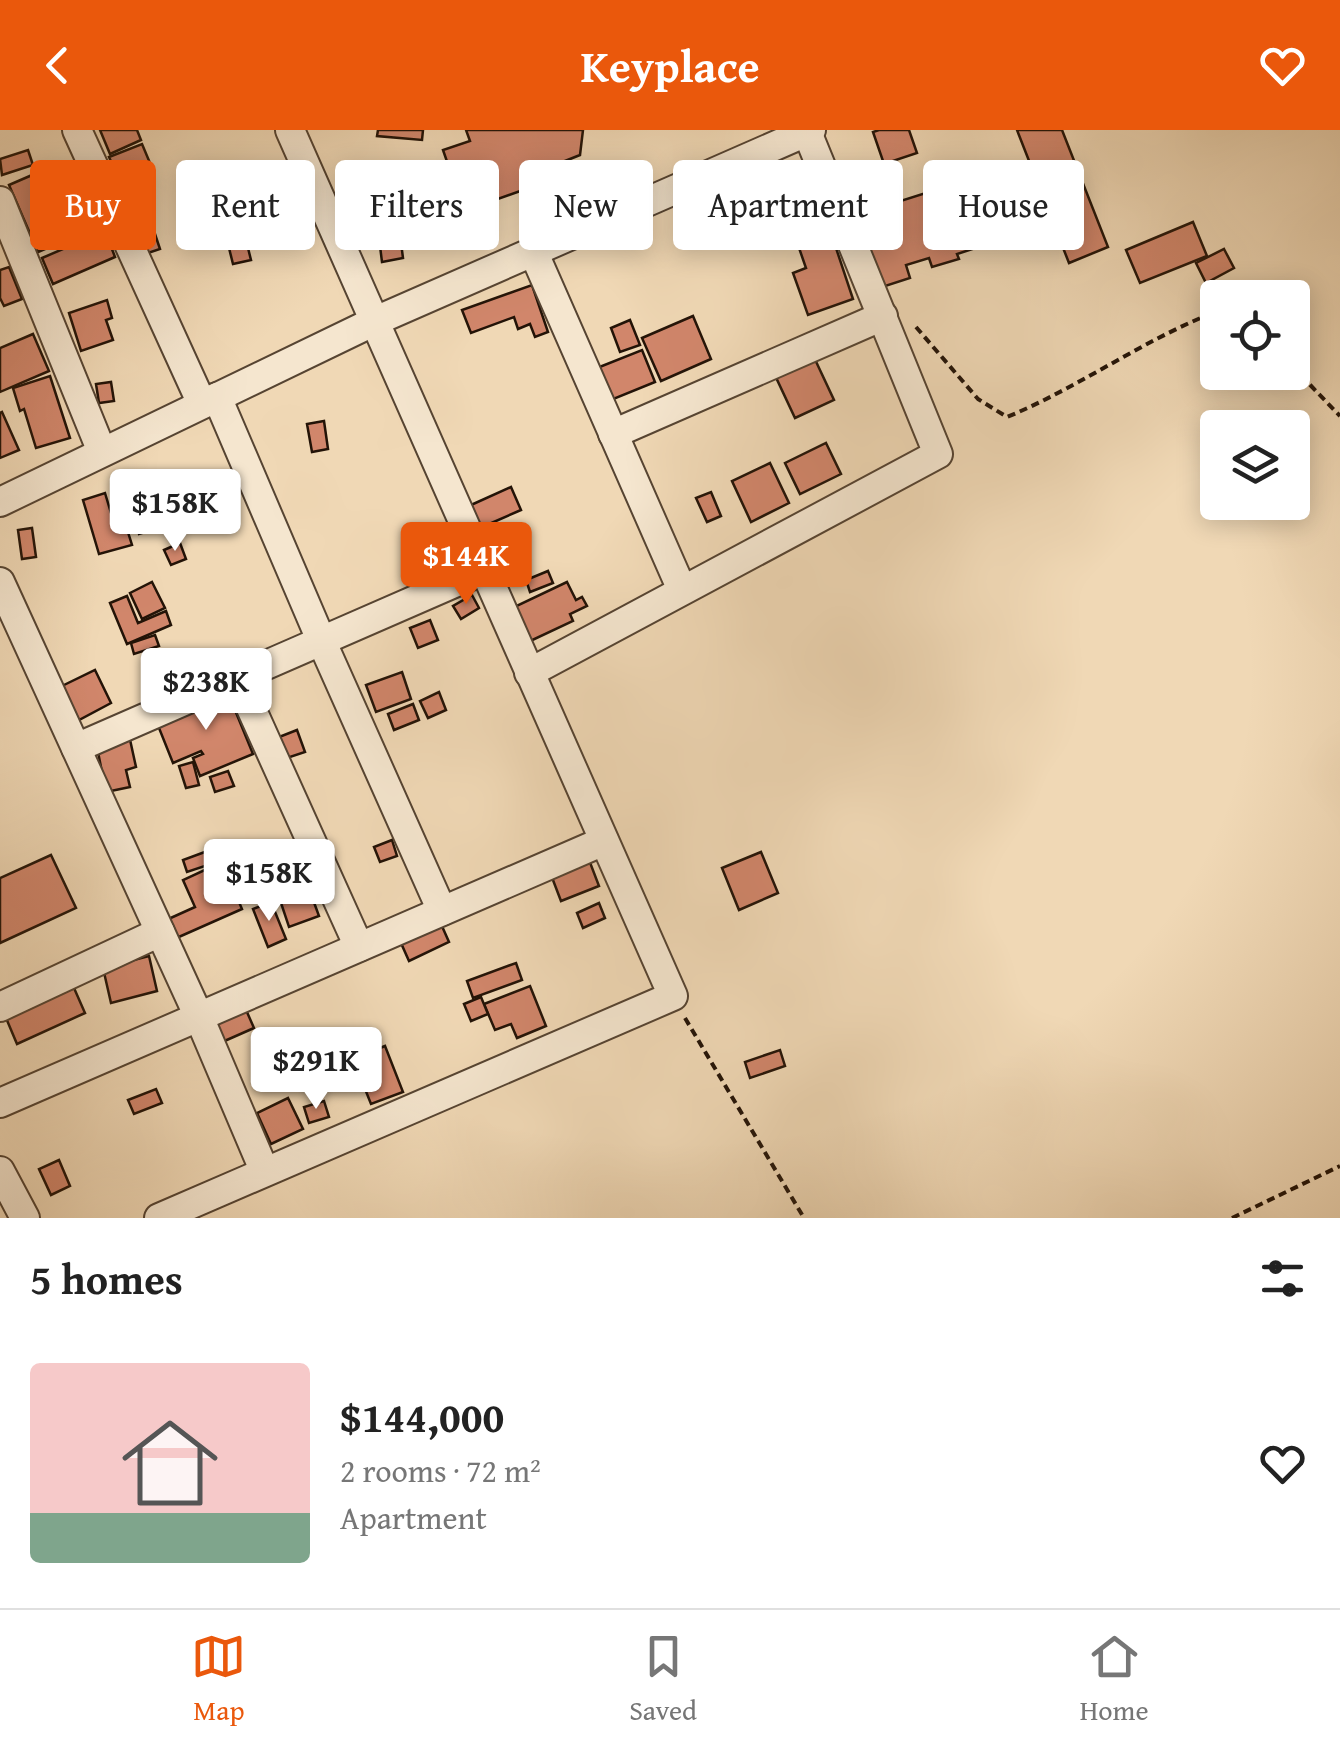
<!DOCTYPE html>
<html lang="en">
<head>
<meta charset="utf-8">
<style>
	:root { --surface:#fff; --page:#f2f2f2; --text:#222; --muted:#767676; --line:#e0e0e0; --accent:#ea580c }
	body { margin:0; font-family:"Gentium Book Plus",serif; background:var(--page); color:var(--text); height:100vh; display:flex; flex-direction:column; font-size:38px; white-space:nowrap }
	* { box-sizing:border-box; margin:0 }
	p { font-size:32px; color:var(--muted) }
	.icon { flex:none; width:55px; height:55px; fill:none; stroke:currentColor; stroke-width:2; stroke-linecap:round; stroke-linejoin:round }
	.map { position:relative; height:1088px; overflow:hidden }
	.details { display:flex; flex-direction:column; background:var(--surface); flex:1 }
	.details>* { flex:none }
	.hud { position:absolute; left:30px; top:30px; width:1280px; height:90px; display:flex; gap:20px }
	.tools { position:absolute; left:1200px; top:150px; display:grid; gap:20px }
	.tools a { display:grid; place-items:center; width:110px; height:110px; border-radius:10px; background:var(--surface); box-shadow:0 5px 25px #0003; font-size:50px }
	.price { position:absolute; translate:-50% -85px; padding:0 22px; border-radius:10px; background:#fff; color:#222; font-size:32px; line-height:65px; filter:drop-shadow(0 2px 5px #0008) }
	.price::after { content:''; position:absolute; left:50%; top:60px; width:30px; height:22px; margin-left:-15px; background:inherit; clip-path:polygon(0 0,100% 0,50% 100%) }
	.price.on { background:var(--accent); color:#fff }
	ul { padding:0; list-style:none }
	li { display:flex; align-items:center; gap:30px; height:250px; padding:0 30px }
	li span { display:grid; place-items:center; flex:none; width:280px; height:200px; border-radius:10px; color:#555 }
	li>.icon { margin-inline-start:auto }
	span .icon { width:120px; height:120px; fill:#fffc; stroke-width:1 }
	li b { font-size:42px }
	h2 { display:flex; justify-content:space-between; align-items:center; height:120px; padding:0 30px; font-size:42px }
	.chip { padding:0 35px; border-radius:10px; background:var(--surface); box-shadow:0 5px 25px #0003; font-size:35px; line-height:90px }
	.chip.on { background:var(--accent); color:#fff }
	header { display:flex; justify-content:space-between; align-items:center; height:130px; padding:0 30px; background:var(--accent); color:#fff; font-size:45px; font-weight:800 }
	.menu { display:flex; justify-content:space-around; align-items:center; height:140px; border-top:2px solid var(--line); background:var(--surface); font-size:28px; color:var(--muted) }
	.menu a { display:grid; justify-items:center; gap:5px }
	.menu .on { color:var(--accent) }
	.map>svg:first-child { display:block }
</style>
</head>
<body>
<header><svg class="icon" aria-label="back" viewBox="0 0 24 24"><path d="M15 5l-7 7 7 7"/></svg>Keyplace<svg class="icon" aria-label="heart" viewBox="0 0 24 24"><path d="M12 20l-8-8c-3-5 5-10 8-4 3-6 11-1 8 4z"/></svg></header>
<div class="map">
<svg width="1340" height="1088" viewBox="0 0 1340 1088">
	<rect width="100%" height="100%" fill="#f0d8b5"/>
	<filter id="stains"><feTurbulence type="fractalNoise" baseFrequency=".002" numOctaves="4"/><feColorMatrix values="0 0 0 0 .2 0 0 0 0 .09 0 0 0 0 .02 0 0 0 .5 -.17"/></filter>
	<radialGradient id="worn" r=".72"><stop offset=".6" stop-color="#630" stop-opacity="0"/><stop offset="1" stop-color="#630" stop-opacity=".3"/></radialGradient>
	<!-- building -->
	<g fill="#d1866b" stroke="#231307" stroke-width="2.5">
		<path d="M100,0H137L141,10L110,24Z"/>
		<path d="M378,0H423L422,10L377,6Z"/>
		<path d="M466,0H583L580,25L560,33L557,48L464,81L443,20L470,11Z"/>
		<path d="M879,0H909L917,23L884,34L873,2Z"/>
		<path d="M1017,0H1062L1108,117L1069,133Z"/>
		<path d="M142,14L150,33L118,47L109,27Z"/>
		<path d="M28,20L33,35L2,45L0,29Z"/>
		<path d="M46,39L67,86L85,78L94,98L38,122L9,55Z"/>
		<path d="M973,48L994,112L957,124L959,129L932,137L929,128L906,135L910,148L876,159L853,86Z"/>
		<path d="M432,60L433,75L411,76V61Z"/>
		<path d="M758,80L764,104L728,112L723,87Z"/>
		<path d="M151,92L160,119L142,125L133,97Z"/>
		<path d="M1193,92L1207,126L1140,153L1126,120Z"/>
		<path d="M105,101L115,127L53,154L42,128Z"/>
		<path d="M831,103L853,169L808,185L793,143L806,138L798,115Z"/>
		<path d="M400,105L403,128L382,132L379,108Z"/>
		<path d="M246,110L251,130L233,134L228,114Z"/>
		<path d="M1224,119L1234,138L1206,153L1196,133Z"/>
		<path d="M9,137L22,169L4,176L0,168V140Z"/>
		<path d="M532,155L548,202L535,207L530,194L518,199L514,187L471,203L462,180Z"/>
		<path d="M107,170L112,188L106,190L113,210L81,221L69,183Z"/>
		<path d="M693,186L711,229L661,251L642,208Z"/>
		<path d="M630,190L640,215L620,222L611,198Z"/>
		<path d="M33,204L49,241L0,262V218Z"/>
		<path d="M642,220L655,252L611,270L597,238Z"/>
		<path d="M812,223L834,270L795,288L773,241Z"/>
		<path d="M50,246L70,308L36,318L24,279L20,281L13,258Z"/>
		<path d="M111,252L114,271L99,273L96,254Z"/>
		<path d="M2,282L19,320L0,328V283Z"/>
		<path d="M324,291L328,319L312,322L307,294Z"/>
		<path d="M826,313L841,344L800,364L785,333Z"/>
		<path d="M770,333L789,373L751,392L732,351Z"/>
		<path d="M163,354L175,393L139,404L127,365Z"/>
		<path d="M511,357L521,380L480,398L471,375Z"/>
		<path d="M711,362L721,386L707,392L696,368Z"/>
		<path d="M105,363L111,383L121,380L132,415L99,424L83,370Z"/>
		<path d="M32,398L36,427L22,429L18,400Z"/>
		<path d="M180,413L186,429L171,435L164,420Z"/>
		<path d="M548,441L553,453L530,462L526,450Z"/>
		<path d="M152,452L165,478L142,489L130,463Z"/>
		<path d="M567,452L576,470L582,467L587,476L570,484L573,491L526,513L510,479Z"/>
		<path d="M472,465L479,478L461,489L453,476Z"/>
		<path d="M127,466L138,493L166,481L171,495L127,514L110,473Z"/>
		<path d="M430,490L438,510L418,518L410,498Z"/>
		<path d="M155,505L159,516L134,524L131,513Z"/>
		<path d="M95,540L111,573L79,590L62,556Z"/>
		<path d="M402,542L411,569L376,582L366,555Z"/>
		<path d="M226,558L253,624L200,646L193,628L203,624L201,621L173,633L155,588Z"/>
		<path d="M439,562L446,580L428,588L420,571Z"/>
		<path d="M413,574L419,590L394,600L388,584Z"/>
		<path d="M297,600L305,622L281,630L274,609Z"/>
		<path d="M129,605L136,637L126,640L130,657L106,662L96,612Z"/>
		<path d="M193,632L199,655L186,658L179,636Z"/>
		<path d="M228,641L234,656L215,662L210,647Z"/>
		<path d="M392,710L397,726L380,732L374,717Z"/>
		<path d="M213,719L217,732L187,742L183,730Z"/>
		<path d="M586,722L599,756L561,771L548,737Z"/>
		<path d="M761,722L778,763L739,780L722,738Z"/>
		<path d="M51,725L76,778L0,813V748Z"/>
		<path d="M222,732L242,779L172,810L164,791L195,777L183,750Z"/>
		<path d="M308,756L319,786L289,797L279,767Z"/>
		<path d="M271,772L286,809L268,817L253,779Z"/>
		<path d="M599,773L605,788L583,798L577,783Z"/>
		<path d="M437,785L449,812L409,831L397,804Z"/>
		<path d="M149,826L157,861L111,873L103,838Z"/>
		<path d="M516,833L522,850L473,868L467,851Z"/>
		<path d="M530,856L546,896L517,908L511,894L495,900L484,874Z"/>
		<path d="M74,858L85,883L17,914L6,888Z"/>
		<path d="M481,867L488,884L471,891L464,874Z"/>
		<path d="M243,873L254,898L220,913L209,888Z"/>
		<path d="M385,916L403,962L371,974L353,929Z"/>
		<path d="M780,920L785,936L750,948L745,932Z"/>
		<path d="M156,959L162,973L134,984L128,970Z"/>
		<path d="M288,968L303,999L271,1014L257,983Z"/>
		<path d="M324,971L329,987L309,993L304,977Z"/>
		<path d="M59,1030L70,1056L51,1065L39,1039Z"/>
	</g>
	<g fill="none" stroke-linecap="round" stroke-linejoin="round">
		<defs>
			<g id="minor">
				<path d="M77,0L202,274"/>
				<path d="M0,71L102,322"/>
				<path d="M533,121L682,460"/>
				<path d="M217,267L321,510L442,781"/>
				<path d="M613,304L883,186"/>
				<path d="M0,372L373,192L811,0"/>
				<path d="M0,452L199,887L264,1040"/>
				<path d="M529,543L938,324L807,2"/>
				<path d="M237,547L359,817"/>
				<path d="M76,618L484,440"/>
				<path d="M0,877L160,802"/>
				<path d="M0,973L604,711"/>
				<path d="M0,1041L25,1088"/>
				<path d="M159,1088L673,866L290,0"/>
			</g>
		</defs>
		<!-- minor casing -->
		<use href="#minor" stroke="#564432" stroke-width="32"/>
		<!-- path -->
		<g stroke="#231307" stroke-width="4" stroke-dasharray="8 5" stroke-linecap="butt">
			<path d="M916,197L978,269L1007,287C1080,257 1144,209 1218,181"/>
			<path d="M1292,236L1340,286"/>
			<path d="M685,888L804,1088"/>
			<path d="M1232,1088L1340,1036"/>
		</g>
		<!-- minor -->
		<use href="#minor" stroke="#f5e6cf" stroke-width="28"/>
	</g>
	<rect width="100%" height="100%" filter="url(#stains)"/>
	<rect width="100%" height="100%" fill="url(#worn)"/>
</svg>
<div class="tools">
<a><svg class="icon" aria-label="locate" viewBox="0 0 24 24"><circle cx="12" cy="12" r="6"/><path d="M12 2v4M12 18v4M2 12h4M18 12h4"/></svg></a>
<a><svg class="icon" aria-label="layers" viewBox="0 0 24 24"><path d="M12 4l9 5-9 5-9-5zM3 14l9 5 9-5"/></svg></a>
</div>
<b class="price" style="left:175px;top:424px">$158K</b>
<b class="price on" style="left:466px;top:477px">$144K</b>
<b class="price" style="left:206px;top:603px">$238K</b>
<b class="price" style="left:269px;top:794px">$158K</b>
<b class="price" style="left:316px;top:982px">$291K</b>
<div class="hud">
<a class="chip on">Buy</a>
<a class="chip">Rent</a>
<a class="chip">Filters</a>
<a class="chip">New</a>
<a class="chip">Apartment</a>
<a class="chip">House</a>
</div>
</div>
<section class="details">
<h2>5 homes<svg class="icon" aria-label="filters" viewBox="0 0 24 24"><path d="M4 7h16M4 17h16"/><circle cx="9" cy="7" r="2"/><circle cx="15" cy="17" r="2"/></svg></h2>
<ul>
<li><span style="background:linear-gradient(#f6c9c9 75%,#7fa58c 0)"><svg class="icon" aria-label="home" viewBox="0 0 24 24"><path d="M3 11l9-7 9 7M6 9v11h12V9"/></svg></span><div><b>$144,000</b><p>2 rooms · 72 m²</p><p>Apartment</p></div><svg class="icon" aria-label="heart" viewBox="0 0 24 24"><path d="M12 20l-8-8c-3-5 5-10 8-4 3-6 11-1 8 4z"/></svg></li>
</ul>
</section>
<nav class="menu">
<a class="on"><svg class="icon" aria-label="map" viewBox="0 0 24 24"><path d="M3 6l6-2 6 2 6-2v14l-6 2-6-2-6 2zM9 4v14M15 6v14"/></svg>Map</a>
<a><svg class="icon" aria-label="saved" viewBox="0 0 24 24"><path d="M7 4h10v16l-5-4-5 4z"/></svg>Saved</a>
<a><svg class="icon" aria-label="home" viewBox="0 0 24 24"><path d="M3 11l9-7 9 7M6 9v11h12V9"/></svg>Home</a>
</nav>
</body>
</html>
